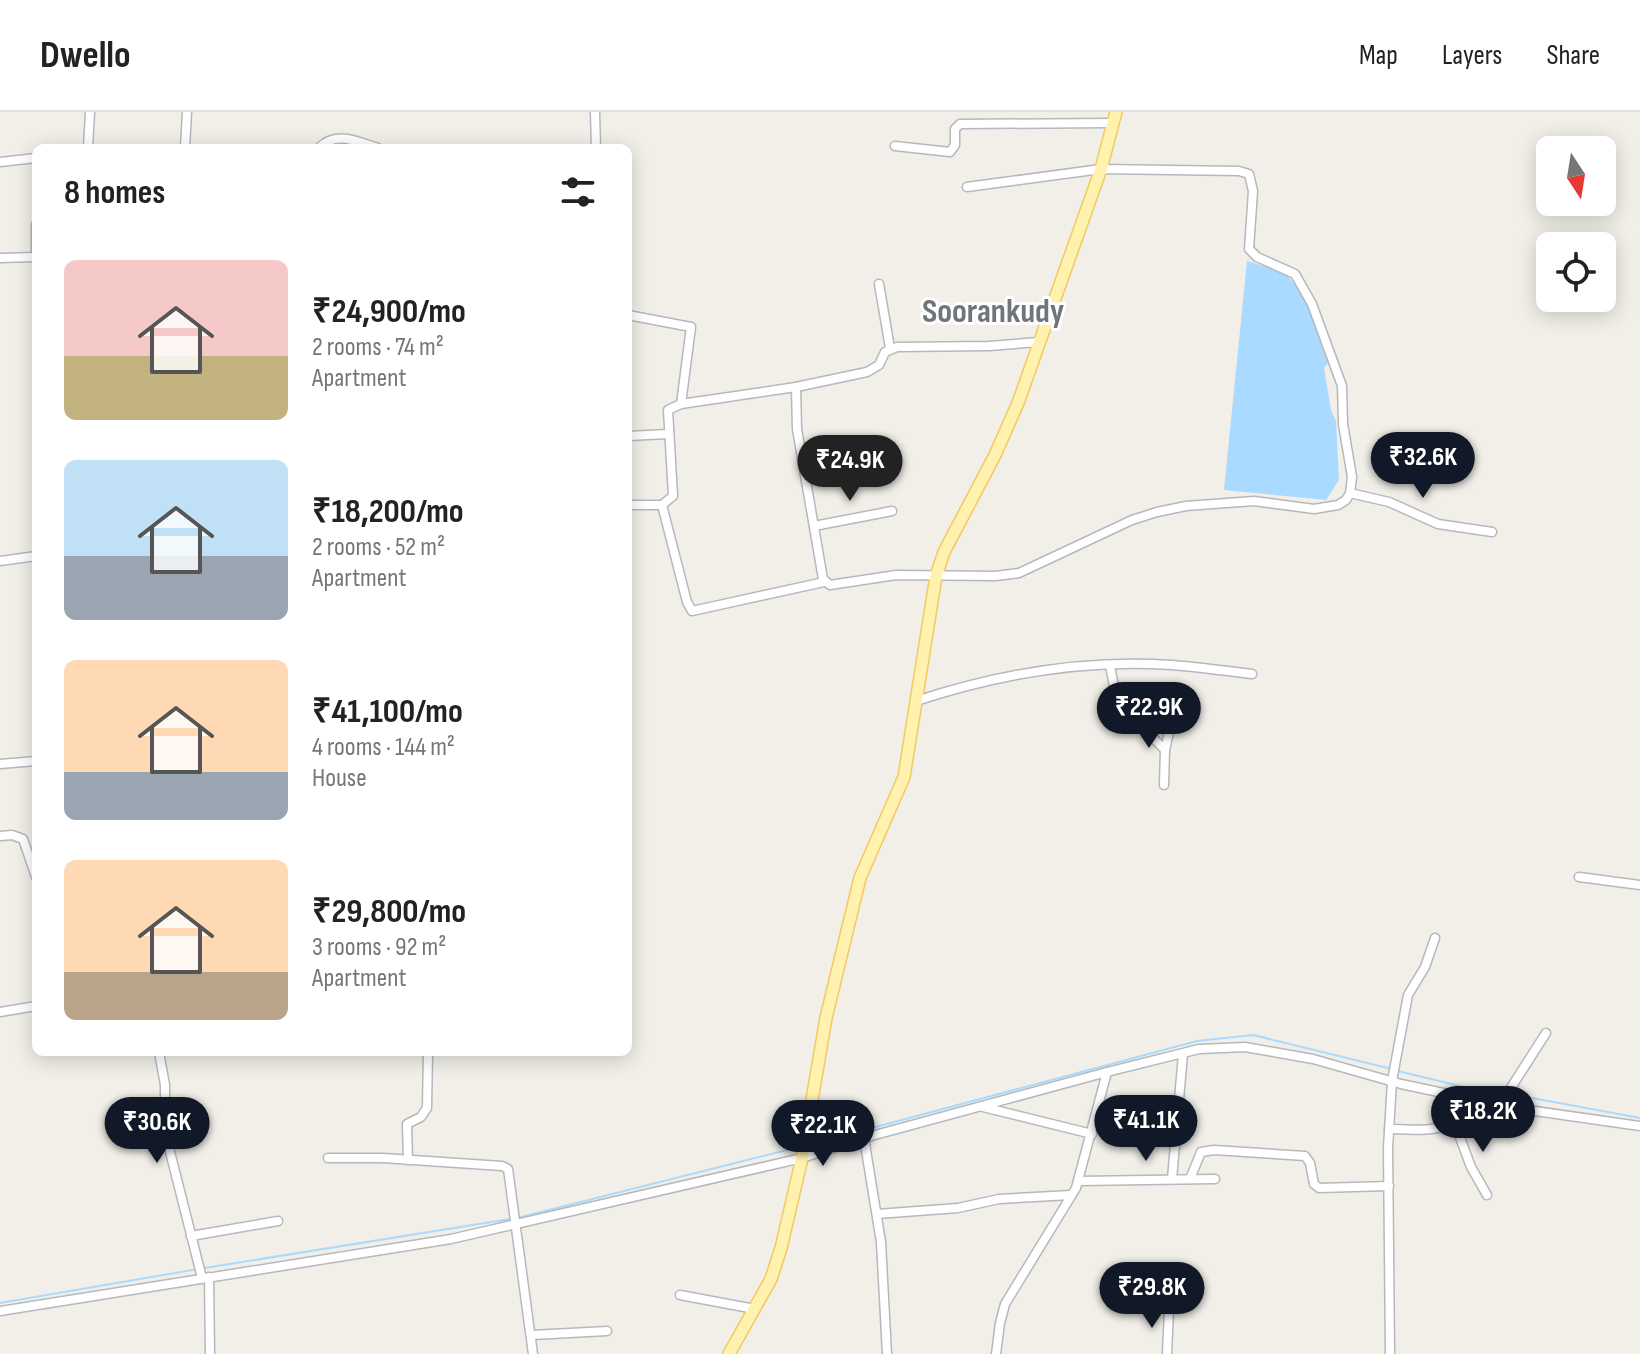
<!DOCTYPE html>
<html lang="en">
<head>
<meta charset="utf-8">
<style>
	:root { --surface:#fff; --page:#f6f6f6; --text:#222; --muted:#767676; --line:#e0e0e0; --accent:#111827 }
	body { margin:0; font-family:"Sofia Sans Condensed",sans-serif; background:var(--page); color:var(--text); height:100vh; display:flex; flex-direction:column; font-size:30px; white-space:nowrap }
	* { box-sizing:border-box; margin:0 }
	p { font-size:26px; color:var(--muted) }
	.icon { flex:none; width:44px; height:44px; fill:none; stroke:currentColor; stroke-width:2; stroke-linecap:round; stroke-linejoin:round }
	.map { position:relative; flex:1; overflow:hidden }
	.panel { position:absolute; left:32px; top:32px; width:600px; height:912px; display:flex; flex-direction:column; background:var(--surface); border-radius:12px; box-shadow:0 4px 20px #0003 }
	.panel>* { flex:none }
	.needle { width:52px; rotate:168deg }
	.controls { position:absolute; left:1536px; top:24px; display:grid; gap:16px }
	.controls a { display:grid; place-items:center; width:80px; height:80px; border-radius:12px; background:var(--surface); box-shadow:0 4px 20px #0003; font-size:40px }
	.price { position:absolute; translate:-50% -68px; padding:0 18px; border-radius:28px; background:var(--accent); color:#fff; font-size:26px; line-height:52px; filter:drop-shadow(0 2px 4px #0008) }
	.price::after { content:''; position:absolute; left:50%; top:48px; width:24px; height:18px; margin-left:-12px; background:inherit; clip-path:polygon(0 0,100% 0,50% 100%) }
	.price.on { background:#222; color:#fff }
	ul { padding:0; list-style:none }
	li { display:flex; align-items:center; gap:24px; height:200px; padding:0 32px }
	li span { display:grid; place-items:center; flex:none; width:224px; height:160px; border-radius:12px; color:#555 }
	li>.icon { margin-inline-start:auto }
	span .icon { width:96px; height:96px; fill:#fffc; stroke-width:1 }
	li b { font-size:34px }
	h2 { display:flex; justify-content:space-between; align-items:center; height:96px; padding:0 32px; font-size:34px }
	header { display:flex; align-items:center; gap:48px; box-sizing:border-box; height:112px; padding:0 40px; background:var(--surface); border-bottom:2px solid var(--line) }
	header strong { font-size:38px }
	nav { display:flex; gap:44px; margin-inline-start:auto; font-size:28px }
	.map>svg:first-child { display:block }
</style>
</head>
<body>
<header>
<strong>Dwello</strong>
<nav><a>Map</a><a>Layers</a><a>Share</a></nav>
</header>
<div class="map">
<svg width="1640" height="1242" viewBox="0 0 1640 1242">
	<rect width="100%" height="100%" fill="#f1efe8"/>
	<!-- water -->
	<path fill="#aadaff" d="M1247,149L1284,160L1302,180L1329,250L1324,256L1331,298L1336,309L1339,368L1326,388L1224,378Z"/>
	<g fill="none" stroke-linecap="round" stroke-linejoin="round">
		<!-- stream -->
		<g stroke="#aadaff" stroke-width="2">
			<path d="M1398,959L1472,977L1505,982"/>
			<path d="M1511,982L1640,1006"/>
			<path d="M812,1032L1197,929L1253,923L1392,957"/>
			<path d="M517,1106L795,1036"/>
			<path d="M205,1156L510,1107"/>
			<path d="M0,1191L198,1157"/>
		</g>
		<defs>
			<g id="minor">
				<path d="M595,0L596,36"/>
				<path d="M895,34L950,40L955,33V17L960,12L1112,11"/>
				<path d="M88,36L90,0"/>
				<path d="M185,36L187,0"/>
				<path d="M319,36C336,18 358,30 378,36"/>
				<path d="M0,50L36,46"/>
				<path d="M36,145V113"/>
				<path d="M0,146L36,145"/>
				<path d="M879,172L890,236"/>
				<path d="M628,203L691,215L681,292"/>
				<path d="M796,275L797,317L823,467L830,473L896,463L996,464L1019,461L1132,408L1157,400L1186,394L1254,389L1314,397L1338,393L1346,388L1350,381L1352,365L1343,312L1342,274L1312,192L1295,162L1257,145L1249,137L1253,79L1249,62L1239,59L1101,57L967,75"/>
				<path d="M628,324L668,322"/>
				<path d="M1350,381L1389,390L1438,412L1492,420"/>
				<path d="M628,393H662L673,384L668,298L681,292L796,275L867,260L879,253L885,240L897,235L989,234L1039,230"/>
				<path d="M662,393L687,490L692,499L824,470"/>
				<path d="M814,414L892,399"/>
				<path d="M0,449L36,444"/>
				<path d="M1110,554L1117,589L1165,638"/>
				<path d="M916,589C998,562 1085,547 1172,553C1199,555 1226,559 1252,562"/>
				<path d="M0,652L36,649"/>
				<path d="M1164,673L1165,638L1172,607"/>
				<path d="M0,724L12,723L23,727L36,765"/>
				<path d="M1579,765L1640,773"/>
				<path d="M0,900L36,894"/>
				<path d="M159,940L165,973V1020L202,1166"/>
				<path d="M1500,993L1546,921"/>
				<path d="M983,995L1092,1022"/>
				<path d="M1455,1012L1471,1055L1487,1083"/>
				<path d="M1389,1017C1437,1019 1446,1020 1485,989"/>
				<path d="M864,1026L881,1130L887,1242"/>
				<path d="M328,1046H383L502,1054L508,1057L533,1242"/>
				<path d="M408,1048L407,1012L421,1005L427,996L428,940"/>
				<path d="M1172,1067L1183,942"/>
				<path d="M1190,1067L1201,1040L1214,1038L1305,1044L1310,1051L1314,1072L1319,1076L1389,1074"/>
				<path d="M1078,1069L1215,1067"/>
				<path d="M877,1102L958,1096L999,1087L1071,1083"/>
				<path d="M191,1124L278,1109"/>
				<path d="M209,1165L210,1242"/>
				<path d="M680,1183L755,1197"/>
				<path d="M0,1199L451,1127L802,1046L864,1026L1107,960L1199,937L1245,935L1313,947L1401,972L1514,996L1640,1014"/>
				<path d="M532,1223L607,1219"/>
				<path d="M996,1242L1000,1211L1005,1192L1076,1076L1107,960"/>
				<path d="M1167,1242L1169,1197"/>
				<path d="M1390,1242L1388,1036L1392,969L1408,883L1425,855L1435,826"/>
			</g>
			<path id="major" d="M729,1242L771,1167L781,1136L802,1046L826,906L860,766L904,665L936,464L944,440L995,343L1018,291L1101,57L1116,0"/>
		</defs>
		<!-- minor casing -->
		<use href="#minor" stroke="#b5b8bc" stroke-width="11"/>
		<!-- major casing -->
		<use href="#major" stroke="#f2c960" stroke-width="14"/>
		<!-- minor -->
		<use href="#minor" stroke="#fff" stroke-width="8"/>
		<!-- major -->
		<use href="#major" stroke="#fff2af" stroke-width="11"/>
	</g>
	<g text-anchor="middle" stroke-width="6" stroke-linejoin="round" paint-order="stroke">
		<!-- district labels -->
		<g font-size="34" font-weight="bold" fill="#70757a" stroke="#fff">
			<text x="993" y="210">Soorankudy</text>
		</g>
	</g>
</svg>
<div class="controls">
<a><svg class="needle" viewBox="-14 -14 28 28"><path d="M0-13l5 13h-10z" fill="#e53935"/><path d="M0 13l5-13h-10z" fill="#767676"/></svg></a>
<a><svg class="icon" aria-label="locate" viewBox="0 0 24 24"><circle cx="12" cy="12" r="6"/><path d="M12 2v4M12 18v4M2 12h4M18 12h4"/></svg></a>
</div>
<b class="price" style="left:1423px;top:388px">₹32.6K</b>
<b class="price on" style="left:850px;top:391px">₹24.9K</b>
<b class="price" style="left:1149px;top:638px">₹22.9K</b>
<b class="price" style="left:1483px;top:1042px">₹18.2K</b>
<b class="price" style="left:1146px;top:1051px">₹41.1K</b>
<b class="price" style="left:157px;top:1053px">₹30.6K</b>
<b class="price" style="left:823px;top:1056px">₹22.1K</b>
<b class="price" style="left:1152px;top:1218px">₹29.8K</b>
<section class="panel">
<h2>8 homes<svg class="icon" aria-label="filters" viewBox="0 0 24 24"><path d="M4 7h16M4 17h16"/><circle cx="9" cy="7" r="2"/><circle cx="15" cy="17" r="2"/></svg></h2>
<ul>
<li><span style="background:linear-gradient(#f6c9c9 60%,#c2b280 0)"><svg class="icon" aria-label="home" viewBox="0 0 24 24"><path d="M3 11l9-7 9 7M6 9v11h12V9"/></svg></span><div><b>₹24,900/mo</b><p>2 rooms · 74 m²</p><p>Apartment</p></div></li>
<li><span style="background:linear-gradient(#bfe0f5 60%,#9aa5b1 0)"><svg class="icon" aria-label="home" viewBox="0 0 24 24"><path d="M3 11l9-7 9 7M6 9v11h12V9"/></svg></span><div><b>₹18,200/mo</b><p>2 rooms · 52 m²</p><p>Apartment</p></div></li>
<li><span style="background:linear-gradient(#ffd9b3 70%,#9aa5b1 0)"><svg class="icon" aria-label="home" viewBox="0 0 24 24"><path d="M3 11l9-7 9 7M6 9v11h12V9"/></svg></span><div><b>₹41,100/mo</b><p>4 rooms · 144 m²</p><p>House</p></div></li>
<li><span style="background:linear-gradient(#ffd9b3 70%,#b9a48a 0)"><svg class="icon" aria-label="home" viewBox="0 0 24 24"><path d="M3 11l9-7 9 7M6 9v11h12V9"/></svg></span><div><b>₹29,800/mo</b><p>3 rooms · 92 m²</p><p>Apartment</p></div></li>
</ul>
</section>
</div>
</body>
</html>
